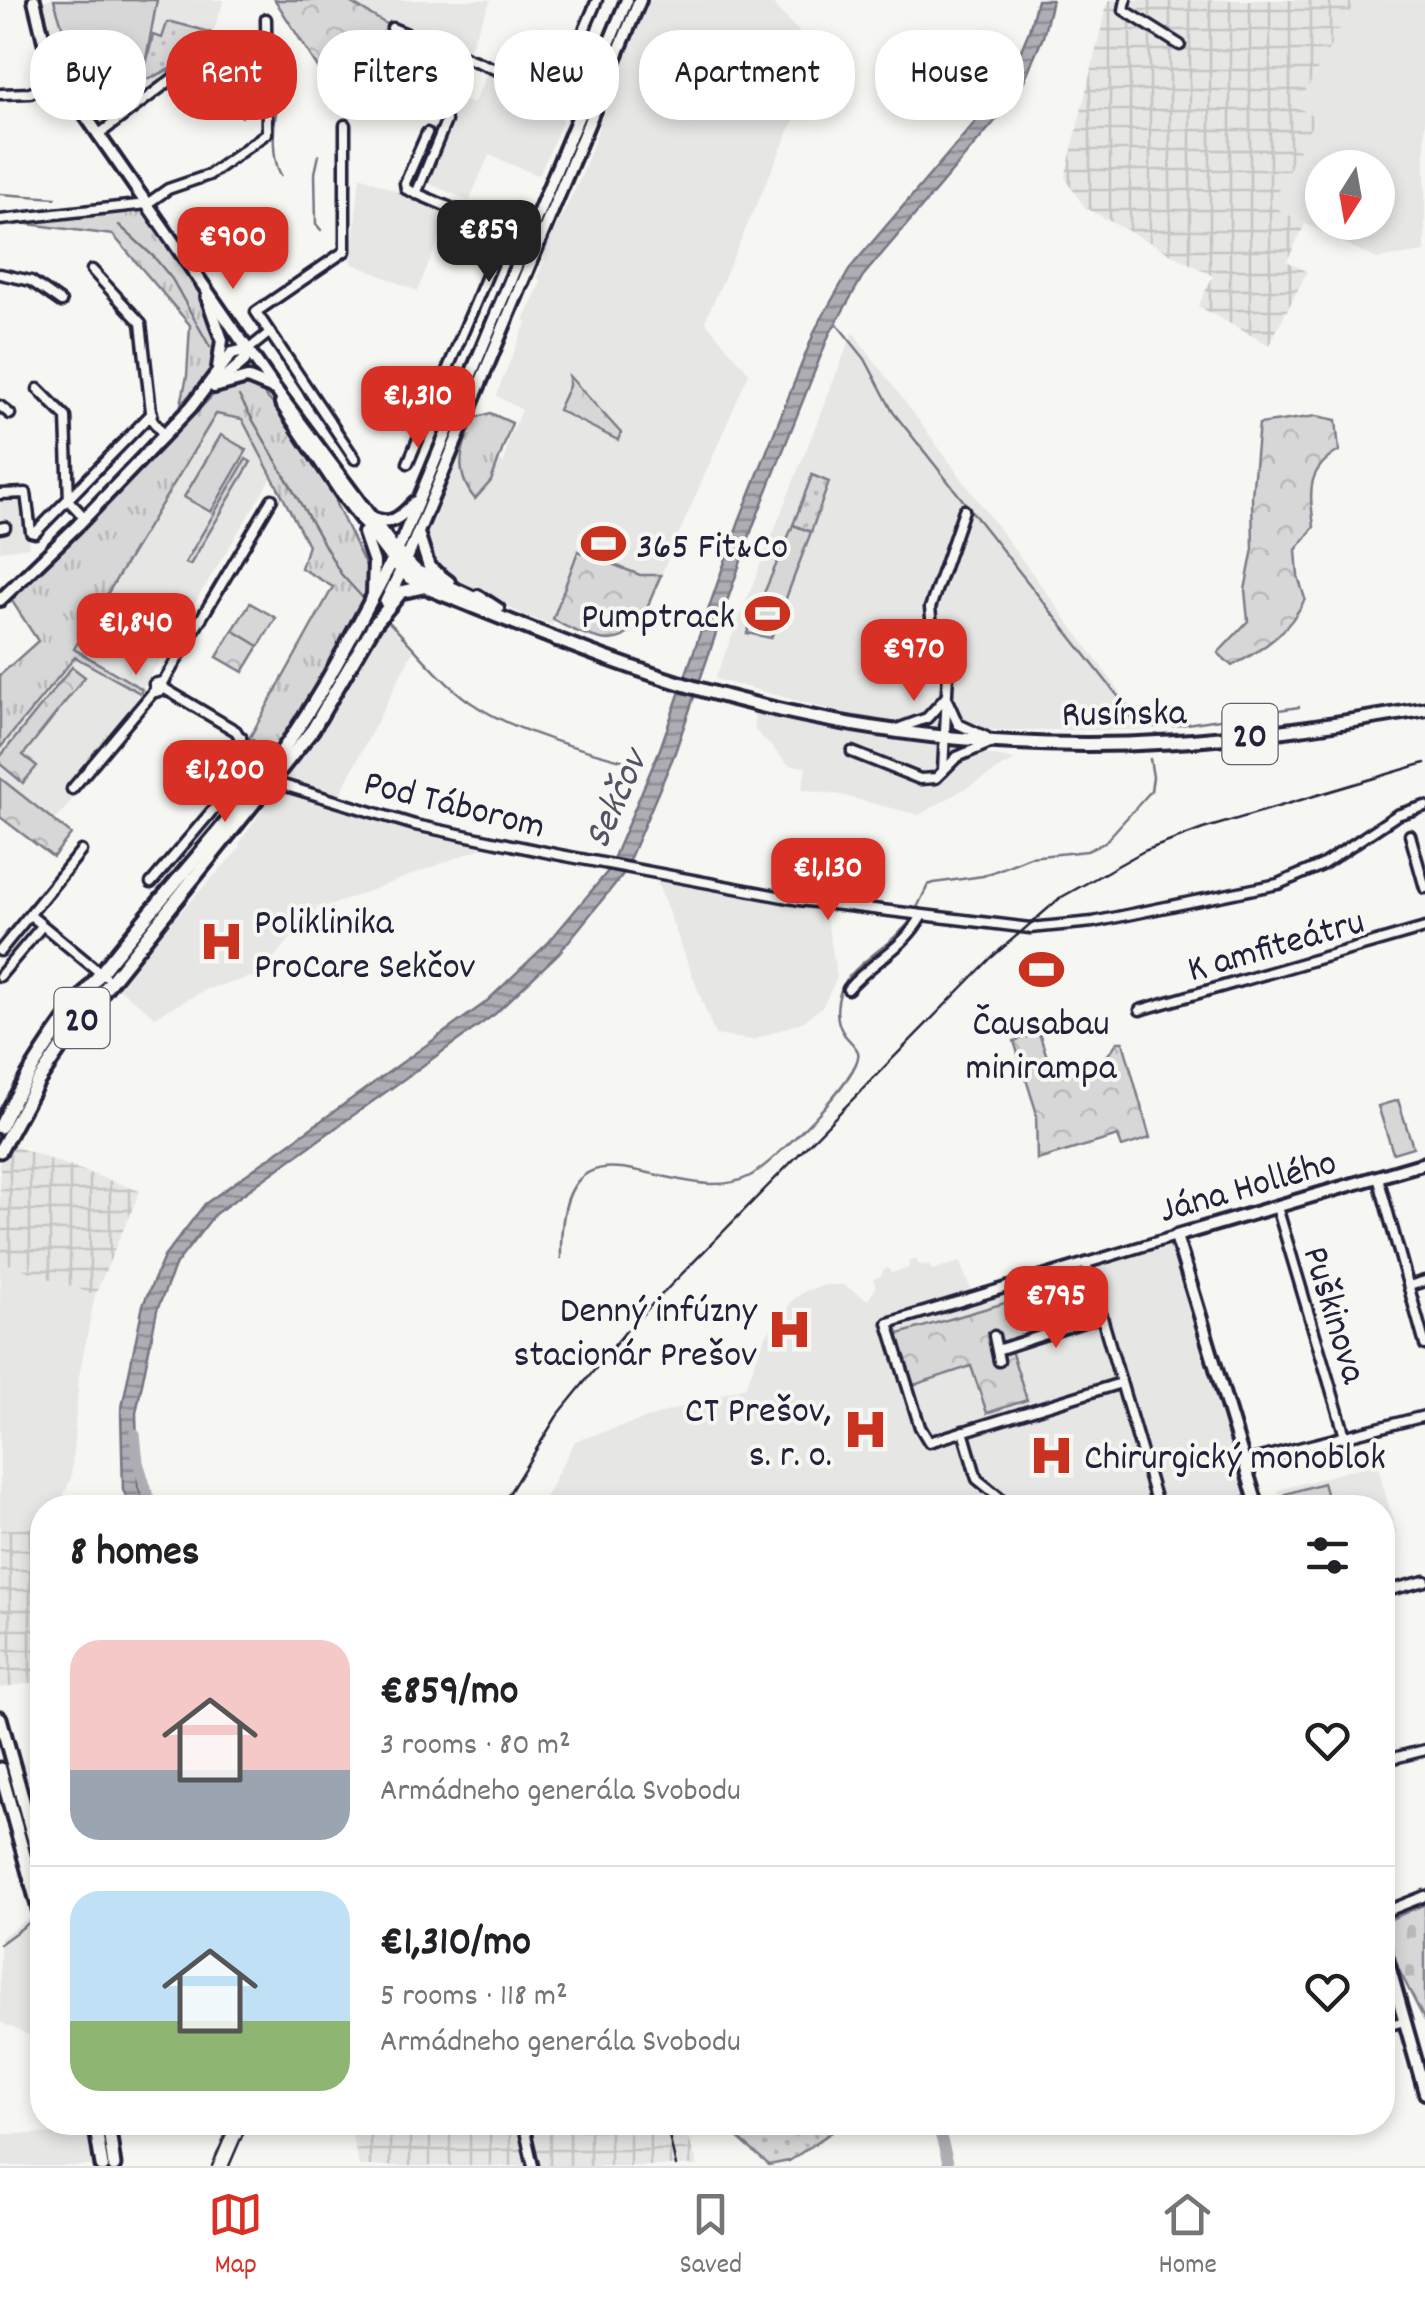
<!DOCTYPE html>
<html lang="en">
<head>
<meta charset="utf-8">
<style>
	:root { --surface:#fff; --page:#f2f2f2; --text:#202124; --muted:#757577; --line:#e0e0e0; --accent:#d93025 }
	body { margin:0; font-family:Dekko,sans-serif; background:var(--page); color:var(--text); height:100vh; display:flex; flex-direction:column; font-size:38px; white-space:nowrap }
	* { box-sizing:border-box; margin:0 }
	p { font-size:32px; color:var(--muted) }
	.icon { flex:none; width:55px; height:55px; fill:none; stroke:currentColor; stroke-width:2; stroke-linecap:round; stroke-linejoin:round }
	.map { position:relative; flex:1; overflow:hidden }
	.drawer { position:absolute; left:30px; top:1495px; width:1365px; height:640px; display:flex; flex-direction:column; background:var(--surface); border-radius:40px; box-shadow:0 5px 15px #0003 }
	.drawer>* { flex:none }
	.guide { position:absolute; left:30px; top:30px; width:1365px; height:90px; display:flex; gap:20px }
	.needle { width:65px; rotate:191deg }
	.controls { position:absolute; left:1305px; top:150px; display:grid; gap:20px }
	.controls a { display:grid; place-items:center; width:90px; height:90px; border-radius:50%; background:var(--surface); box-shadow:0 5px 15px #0003; font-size:50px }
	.price { position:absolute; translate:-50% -85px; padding:0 22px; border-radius:20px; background:var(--accent); color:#fff; font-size:32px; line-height:65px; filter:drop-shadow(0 2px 5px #0008) }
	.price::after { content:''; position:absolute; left:50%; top:60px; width:30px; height:22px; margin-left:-15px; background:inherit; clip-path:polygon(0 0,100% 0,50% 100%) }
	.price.current { background:#222; color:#fff }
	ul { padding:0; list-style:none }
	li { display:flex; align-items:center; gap:30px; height:250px; padding:0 40px }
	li+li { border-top:2px solid var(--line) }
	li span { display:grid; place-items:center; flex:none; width:280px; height:200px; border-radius:30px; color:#555 }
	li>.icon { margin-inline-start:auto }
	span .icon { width:120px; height:120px; fill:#fffc; stroke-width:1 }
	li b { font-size:42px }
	h2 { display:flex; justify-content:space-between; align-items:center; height:120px; padding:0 40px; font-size:42px }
	.pill { padding:0 35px; border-radius:40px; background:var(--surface); box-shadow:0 5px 15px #0003; font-size:35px; line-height:90px }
	.pill.current { background:var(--accent); color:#fff }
	.tabs { display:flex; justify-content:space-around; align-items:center; height:140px; border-top:2px solid var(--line); background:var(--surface); font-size:28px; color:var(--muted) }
	.tabs a { display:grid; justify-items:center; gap:5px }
	.tabs .current { color:var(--accent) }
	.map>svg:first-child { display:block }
</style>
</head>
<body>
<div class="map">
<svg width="1425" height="2166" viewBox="0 0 1425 2166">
	<defs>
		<pattern id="industrial-grid" width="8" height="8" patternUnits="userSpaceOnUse" patternTransform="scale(2.5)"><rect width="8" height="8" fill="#e6e6e4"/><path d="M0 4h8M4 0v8" fill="none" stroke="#c5c5c4"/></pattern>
		<pattern id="grass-tufts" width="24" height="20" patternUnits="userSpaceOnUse" patternTransform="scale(2.5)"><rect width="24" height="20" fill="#d7d7d7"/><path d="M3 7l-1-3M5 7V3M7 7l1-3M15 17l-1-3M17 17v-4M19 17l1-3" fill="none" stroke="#b8b8b9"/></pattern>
		<pattern id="forest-crowns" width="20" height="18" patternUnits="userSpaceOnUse" patternTransform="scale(2.5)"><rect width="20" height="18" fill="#d7d7d7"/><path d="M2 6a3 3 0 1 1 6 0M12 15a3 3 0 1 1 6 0" fill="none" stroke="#b8b8b9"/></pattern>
		<pattern id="cemetery-stones" width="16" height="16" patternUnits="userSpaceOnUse" patternTransform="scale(2.5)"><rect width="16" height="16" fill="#d7d7d7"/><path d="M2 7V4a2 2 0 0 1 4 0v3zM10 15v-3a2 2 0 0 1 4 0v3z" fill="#b8b8b9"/></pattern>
		<pattern id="garden-dots" width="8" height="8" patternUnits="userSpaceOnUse" patternTransform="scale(2.5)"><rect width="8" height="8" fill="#d7d7d7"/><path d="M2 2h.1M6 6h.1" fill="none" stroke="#b8b8b9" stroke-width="1.8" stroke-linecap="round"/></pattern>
		<pattern id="water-rules" width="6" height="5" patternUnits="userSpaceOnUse" patternTransform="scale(2.5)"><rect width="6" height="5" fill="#adadb3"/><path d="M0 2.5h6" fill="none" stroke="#8c8c93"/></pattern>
	</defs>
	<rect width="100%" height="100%" fill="#f6f6f2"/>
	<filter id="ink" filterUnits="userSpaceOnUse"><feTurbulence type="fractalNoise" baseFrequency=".01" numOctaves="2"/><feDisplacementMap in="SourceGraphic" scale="20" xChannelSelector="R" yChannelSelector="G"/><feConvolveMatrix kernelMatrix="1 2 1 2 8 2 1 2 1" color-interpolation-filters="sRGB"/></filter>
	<g filter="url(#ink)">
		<!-- built -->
		<g fill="#e6e6e4" fill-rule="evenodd">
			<path d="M34,0H224L205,56L137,102L97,135L69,92Z"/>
			<path d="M355,0H491L466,56L388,25L355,5Z"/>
			<path d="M644,0H769L813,47L820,61L705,321L749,373L661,575H640L578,551L552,625L524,615L442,572L429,561L424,538L444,491L451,467L475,418L507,435L499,461L504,463L509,438L522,410L497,396L499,388L526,323H529L524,320L541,282L537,277L545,261L546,248L582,175Z"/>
			<path d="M1356,0H1425V252L1377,259L1270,206L1316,117L1297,107ZM1322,168H1378V222H1322Z"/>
			<path d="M489,70L563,98L562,122L539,176L489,155L469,201L423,181L458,99L473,104Z"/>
			<path d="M360,176L450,213L417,291L351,263Z"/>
			<path d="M853,332L1141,720L1143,730H979L863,718L715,679Z"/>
			<path d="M216,414L242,418L272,477L142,689L74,649Z"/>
			<path d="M26,493L29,547L0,551V494Z"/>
			<path d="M386,621L413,651L339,796L482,848L332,905L318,907L313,903L317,908L259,975L207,989L155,1017L113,984L241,847L239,844Z"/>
			<path d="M75,656L140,693L83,786L55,821L0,778V748Z"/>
			<path d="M754,705L1015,760L919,815L840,795L802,789L806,767L789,765L755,730Z"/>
			<path d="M655,877L825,910L837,977L823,1006L804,1021L753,1040L715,1035Z"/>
			<path d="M1176,1236L1172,1249L1188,1308L1250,1507L547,1508L543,1501L575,1441L745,1387L765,1337L793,1300L805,1291L825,1285H844L868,1300L876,1287L873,1279L881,1276L884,1269L888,1268L891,1273L909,1268L908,1262L917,1259L918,1264L930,1266L931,1270L960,1262L973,1296Z"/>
			<path d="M0,1261L95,1295L79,1376L71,1479L58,1507L42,1508V1526L0,1530Z"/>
			<path d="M1377,1463L1397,1536L1383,1540L1382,1508L1283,1507L1278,1490Z"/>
			<path d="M34,1914L42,1945V2041L0,2022V1938Z"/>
			<path d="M87,2133L94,2166H2L0,2134Z"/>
		</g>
		<!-- industrial -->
		<g fill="url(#industrial-grid)">
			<path d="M1108,0H1356L1297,107L1316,117L1271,205L1305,224L1287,261L1307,272L1269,345L1198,306L1213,276L1085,208L1065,178Z"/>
			<path d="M8,1144L140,1191L95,1295L0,1261V1162Z"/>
			<path d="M42,1526V1681L0,1688V1530Z"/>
			<path d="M349,2123H684L698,2166H359Z"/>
		</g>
		<!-- grass -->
		<g fill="url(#grass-tufts)" stroke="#7c7c89" stroke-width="2.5">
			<path d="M147,201C178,253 218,301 219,363L181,404L187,376L190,325L113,235L13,222L0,215L63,208H114Z"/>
			<path d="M230,383H254L274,405L336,495V504L372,579L369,607L279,753L249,739L333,587L301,568L308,545L242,419L216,414L74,649L142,689L140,693L75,657L0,748V675L38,641L8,595L163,436C191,428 204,396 230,383Z"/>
			<path d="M490,413L512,423L491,481L475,499C453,472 461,447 475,418Z"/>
			<path d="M1082,1279L1090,1312L1070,1320L1052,1316L1044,1291Z"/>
		</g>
		<!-- forest -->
		<g fill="url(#forest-crowns)" stroke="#7c7c89" stroke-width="2.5">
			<path d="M275,0H346L388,25L369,72L360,70L359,85L333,91Z"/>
			<path d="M569,376L621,433L618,440L558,410L569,386Z"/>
			<path d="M1317,416L1336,420L1339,451C1305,470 1310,493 1314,527L1296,550L1298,576L1305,599C1289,632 1264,649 1232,666L1218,653L1248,621L1245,590L1253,549L1252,496L1259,424Z"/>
			<path d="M578,551L640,575H661C647,605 637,650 597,638C581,633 567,629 553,619Z"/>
			<path d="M233,630L259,646L243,672L217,657Z"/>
			<path d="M72,667L85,677L23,755L37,766L23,783L0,764V757Z"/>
			<path d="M0,778L71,834L53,857L0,817Z"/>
			<path d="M1039,1033L1047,1057L1060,1076C1085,1073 1104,1065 1117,1042H1123L1150,1138L1122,1147L1118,1136L1037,1160L1036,1111L1014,1041Z"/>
			<path d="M1039,1293L1046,1316L1033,1332L1008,1341L1027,1400L987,1413L971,1366L911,1386L895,1335Z"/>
		</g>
		<!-- cemetery -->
		<path fill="url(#cemetery-stones)" stroke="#7c7c89" stroke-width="2.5" d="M1425,1904V2021L1398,1968L1384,1922Z"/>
		<!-- garden -->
		<g fill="url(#garden-dots)" stroke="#7c7c89" stroke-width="2.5">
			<path d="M172,22L210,32C202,55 165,73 142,81L153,35L162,38L167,23Z"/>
			<path d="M812,475L829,482L811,532L793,525Z"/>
			<path d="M721,2123H845L789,2161L769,2165Z"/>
		</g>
		<!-- pitch -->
		<g fill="#d7d7d7" stroke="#7c7c89" stroke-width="2.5">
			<path d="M54,0H157L142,81L137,80L136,90L104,109L70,52Z"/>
			<path d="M221,435L247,450L211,512L184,497Z"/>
			<path d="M246,459L251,462L190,565L185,563Z"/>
			<path d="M793,525L811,532L771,638L747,633Z"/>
			<path d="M250,603L276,618L259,646L233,630Z"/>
			<path d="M1398,1100L1413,1147L1393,1153L1378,1106Z"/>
			<path d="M1323,1483L1330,1507H1289L1285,1494Z"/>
		</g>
		<!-- water -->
		<path fill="url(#water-rules)" stroke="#757583" stroke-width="2.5" d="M1037,0H1052L1043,37L1018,94L863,276L829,335L753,526L674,755L623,874L559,953L495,1014L215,1214L176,1264L157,1310L136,1413L138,1487L147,1507H131L123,1490L121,1412L143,1305L164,1257L205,1204L485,1003L548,943L608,871L660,749L739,521L816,328L851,267L1006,86L1029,31Z"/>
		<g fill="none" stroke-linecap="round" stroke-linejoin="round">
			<!-- stream -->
			<g stroke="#757583" stroke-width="2.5">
				<path d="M240,45L237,52L238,112L242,117"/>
				<path d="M280,101C272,118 271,158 281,175"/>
				<path d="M319,155L315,173L316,224L321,230"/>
				<path d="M0,194L56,198"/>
				<path d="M119,225L154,257L172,279L210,347"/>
				<path d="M836,323L865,359L893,412L1129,710L1134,727"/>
				<path d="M239,396L341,574L362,597"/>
				<path d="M388,621C413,646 442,683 470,702C515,733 591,752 644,766"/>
				<path d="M1134,725L1158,727"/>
				<path d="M1173,726L1299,707"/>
				<path d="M914,914L928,885L934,883L983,876L1030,857L1087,851L1104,843L1151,791L1153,777L1150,759"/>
				<path d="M561,1258C558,1090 676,1215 750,1176C770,1166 865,1073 858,1052C856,1046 848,1040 844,1034C835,1021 836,1005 841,990C849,966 894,944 910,921"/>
				<path d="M0,1944L30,1922"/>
			</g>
			<!-- river -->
			<g stroke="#adadb3" stroke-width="11">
				<path d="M135,1434L138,1462L152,1508"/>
				<path d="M937,2122L949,2166"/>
			</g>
			<defs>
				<g id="street">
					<path d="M1126,0L1124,10L1180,45"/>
					<path d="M392,28L588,106"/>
					<path d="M1,94L30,93L61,80"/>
					<path d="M557,94L597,0"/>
					<path d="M345,125V251L256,312L355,459"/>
					<path d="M98,135L196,61"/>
					<path d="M416,194L446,121"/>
					<path d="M0,220L147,204L168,189L209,175L267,133L266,19"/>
					<path d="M497,252L523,261"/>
					<path d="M92,270L141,323L152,420L164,435"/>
					<path d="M0,274L31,281L61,302"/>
					<path d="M249,349L269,333"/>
					<path d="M38,389L66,417L69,501L85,518"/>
					<path d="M0,406L10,414"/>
					<path d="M408,463L497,252L496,235L488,224L406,189L405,183L427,133"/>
					<path d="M0,494L26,493L31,532L35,533L152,413"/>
					<path d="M0,528L5,527"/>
					<path d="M163,683L272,499"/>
					<path d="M165,689L156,692L154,684L162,682L165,689L236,731L259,770L273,782L415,825L555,854L799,900L1030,928L1093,922L1278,884L1322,865L1397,815L1425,806"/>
					<path d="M948,702L958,724L986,737"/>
					<path d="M897,729L927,718L946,697"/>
					<path d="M251,747L265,756L279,754"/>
					<path d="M852,752L920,779L936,778L943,771L949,653L932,626L930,608L964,510"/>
					<path d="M943,771L957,757L990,743"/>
					<path d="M72,789L154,691"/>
					<path d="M1410,835L1425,888"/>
					<path d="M151,883L239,779V771L228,757L241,737"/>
					<path d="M30,915L104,976"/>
					<path d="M0,951L81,851"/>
					<path d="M0,976L42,926"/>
					<path d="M848,989C871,962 903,949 921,917"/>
					<path d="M1140,1010L1425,928"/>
					<path d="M1378,1177L1425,1345"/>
					<path d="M1277,1207L1345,1436"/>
					<path d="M1086,1263L1158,1508"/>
					<path d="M1409,1286L1425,1281"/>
					<path d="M994,1336L999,1361"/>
					<path d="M997,1350L1102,1316"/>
					<path d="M1121,1383L929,1442L920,1427L888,1323L1176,1236"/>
					<path d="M963,1431L977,1479L998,1496L1002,1508"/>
					<path d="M1244,1462L1425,1416"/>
					<path d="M1382,1592L1425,1581"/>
					<path d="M1382,1761L1425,1750"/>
					<path d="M1382,1913L1425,1896"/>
					<path d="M1382,2027L1405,2021"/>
					<path d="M523,2122L533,2166"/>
				</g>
				<g id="secondary">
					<path d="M34,0L44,41L69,92L274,387"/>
					<path d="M207,297L222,340L218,368"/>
					<path d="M221,381L244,361L249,349"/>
					<path d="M214,387L247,378L276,390L397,552L627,0"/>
					<path d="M281,403L341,493L392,560"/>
					<path d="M370,517C390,528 401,517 415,502"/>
					<path d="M364,533L374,562L373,594"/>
					<path d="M419,536L429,567L449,582"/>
					<path d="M406,561L640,0"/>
					<path d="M478,596L498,609"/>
					<path d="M0,600L78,525L191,407L232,353L249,349"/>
					<path d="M1258,1508L1176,1236L1425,1163"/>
					<path d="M1382,1941L1425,2093"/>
				</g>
				<g id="primary">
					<path d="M392,560L410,578L432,590C533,630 634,673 739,700C878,736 1026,751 1169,742C1255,737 1340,723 1425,709"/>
					<path d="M386,602L404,565"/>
					<path d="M0,1127C61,1001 179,885 265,774C319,705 355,628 397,552L416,571L484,603"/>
					<path d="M0,1151L37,1083L76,1025L313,729L374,625L401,592L423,587"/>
					<path d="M0,1718L42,1869"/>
					<path d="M0,1769L42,1920"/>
					<path d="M95,2122L102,2166"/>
					<path d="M108,2122L114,2166"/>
				</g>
			</defs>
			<!-- street casing -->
			<use href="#street" stroke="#22223b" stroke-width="15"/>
			<!-- secondary casing -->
			<use href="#secondary" stroke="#22223b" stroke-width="18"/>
			<!-- primary casing -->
			<use href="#primary" stroke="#22223b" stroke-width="19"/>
			<!-- street -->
			<use href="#street" stroke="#f6f6f2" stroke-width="8"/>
			<!-- secondary -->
			<use href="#secondary" stroke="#f6f6f2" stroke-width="10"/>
			<!-- primary -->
			<use href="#primary" stroke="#f6f6f2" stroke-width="11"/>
			<!-- rail -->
			<g stroke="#22223b" stroke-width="2.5">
				<path d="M500,1508L557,1416L626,1331L991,958L1060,898L1144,851L1203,829L1425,763"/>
				<path d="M666,2122L676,2166"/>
				<path d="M212,2166L231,2122"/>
				<path d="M229,2166L248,2122"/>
			</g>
		</g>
	</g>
	<!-- icons -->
	<defs>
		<symbol id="stadium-bare" viewBox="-9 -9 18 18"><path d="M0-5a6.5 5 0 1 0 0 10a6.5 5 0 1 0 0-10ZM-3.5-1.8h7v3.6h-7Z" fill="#c8321e" stroke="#f6f6f2" stroke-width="2.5" paint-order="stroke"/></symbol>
		<symbol id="hospital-bare" viewBox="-9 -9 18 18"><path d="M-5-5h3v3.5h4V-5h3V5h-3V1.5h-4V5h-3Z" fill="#c8321e" stroke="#f6f6f2" stroke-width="2.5" paint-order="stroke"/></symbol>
	</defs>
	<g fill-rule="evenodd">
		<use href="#stadium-bare" x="572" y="512" width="63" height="63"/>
		<use href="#stadium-bare" x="736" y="582" width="63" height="63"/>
		<use href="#hospital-bare" x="190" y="910" width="63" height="63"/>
		<use href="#stadium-bare" x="1010" y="938" width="63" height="63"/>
		<use href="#hospital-bare" x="758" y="1298" width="63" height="63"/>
		<use href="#hospital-bare" x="834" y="1398" width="63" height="63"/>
		<use href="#hospital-bare" x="1020" y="1424" width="63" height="63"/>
	</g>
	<g text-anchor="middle" stroke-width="8" stroke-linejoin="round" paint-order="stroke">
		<!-- shield labels -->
		<g fill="#f6f6f2" stroke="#626272" stroke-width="2.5">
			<rect x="1222.5" y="704" width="55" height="60" rx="8"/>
			<rect x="54.5" y="988" width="55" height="60" rx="8"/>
		</g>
		<g font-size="35" font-weight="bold" fill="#22223b">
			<text x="1250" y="746">20</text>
			<text x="82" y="1030">20</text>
		</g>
		<!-- poi labels -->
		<g font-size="38" fill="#22223b" stroke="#f6f6f2" text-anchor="start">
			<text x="636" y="557">365 Fit&amp;Co</text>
			<text x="735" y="627" text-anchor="end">Pumptrack</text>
			<text x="254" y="933">Poliklinika<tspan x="254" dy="44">ProCare Sekčov</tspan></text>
			<text x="1041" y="1034" text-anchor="middle">Čausabau<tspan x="1041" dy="44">minirampa</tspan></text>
			<text x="757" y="1321" text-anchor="end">Denný infúzny<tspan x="757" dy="44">stacionár Prešov</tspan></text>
			<text x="832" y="1421" text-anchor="end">CT Prešov,<tspan x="832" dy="44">s. r. o.</tspan></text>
			<text x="1084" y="1468">Chirurgický monoblok</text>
		</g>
		<!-- street labels -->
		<g font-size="38" fill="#22223b" stroke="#f6f6f2">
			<text transform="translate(1124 711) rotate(-1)" y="13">Rusínska</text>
			<text transform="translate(455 802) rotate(14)" y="13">Pod Táborom</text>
			<text transform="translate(1275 943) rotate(-16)" y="13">K amfiteátru</text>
			<text transform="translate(1247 1184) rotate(-16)" y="13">Jána Hollého</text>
			<text transform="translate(1337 1314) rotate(73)" y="13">Puškinova</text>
		</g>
		<!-- water labels -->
		<g font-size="40" font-style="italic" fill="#535365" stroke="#f6f6f2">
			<text transform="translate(613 798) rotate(-66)" y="14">Sekčov</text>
		</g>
	</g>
</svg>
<div class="controls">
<a><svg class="needle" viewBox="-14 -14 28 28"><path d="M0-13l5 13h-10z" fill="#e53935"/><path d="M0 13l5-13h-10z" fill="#757577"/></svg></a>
</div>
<b class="price current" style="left:489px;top:285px">€859</b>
<b class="price" style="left:233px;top:292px">€900</b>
<b class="price" style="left:418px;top:451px">€1,310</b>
<b class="price" style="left:136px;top:678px">€1,840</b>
<b class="price" style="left:914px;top:704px">€970</b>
<b class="price" style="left:225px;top:825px">€1,200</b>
<b class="price" style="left:828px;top:923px">€1,130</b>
<b class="price" style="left:1056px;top:1351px">€795</b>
<div class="guide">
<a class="pill">Buy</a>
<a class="pill current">Rent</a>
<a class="pill">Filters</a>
<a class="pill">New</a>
<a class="pill">Apartment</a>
<a class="pill">House</a>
</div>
<section class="drawer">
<h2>8 homes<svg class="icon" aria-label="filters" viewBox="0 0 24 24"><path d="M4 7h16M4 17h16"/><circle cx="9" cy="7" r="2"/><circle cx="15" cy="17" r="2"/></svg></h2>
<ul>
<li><span style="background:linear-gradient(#f6c9c9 65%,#9aa5b1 0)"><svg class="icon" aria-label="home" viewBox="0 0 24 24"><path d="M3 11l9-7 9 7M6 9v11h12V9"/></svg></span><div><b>€859/mo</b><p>3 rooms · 80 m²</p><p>Armádneho generála Svobodu</p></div><svg class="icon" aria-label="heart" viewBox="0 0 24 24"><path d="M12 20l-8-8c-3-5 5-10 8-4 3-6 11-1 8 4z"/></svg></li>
<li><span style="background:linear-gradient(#bfe0f5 65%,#8fb573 0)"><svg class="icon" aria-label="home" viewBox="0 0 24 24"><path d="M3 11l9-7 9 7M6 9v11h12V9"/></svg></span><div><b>€1,310/mo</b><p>5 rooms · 118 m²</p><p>Armádneho generála Svobodu</p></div><svg class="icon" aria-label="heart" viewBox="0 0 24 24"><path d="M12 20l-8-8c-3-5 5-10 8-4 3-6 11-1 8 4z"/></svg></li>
</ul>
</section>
</div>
<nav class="tabs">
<a class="current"><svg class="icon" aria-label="map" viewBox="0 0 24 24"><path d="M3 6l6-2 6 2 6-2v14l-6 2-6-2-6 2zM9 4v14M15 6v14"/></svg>Map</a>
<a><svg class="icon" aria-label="saved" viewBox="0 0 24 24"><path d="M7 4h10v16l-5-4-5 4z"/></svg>Saved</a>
<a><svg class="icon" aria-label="home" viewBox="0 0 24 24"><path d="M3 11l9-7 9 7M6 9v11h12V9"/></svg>Home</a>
</nav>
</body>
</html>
